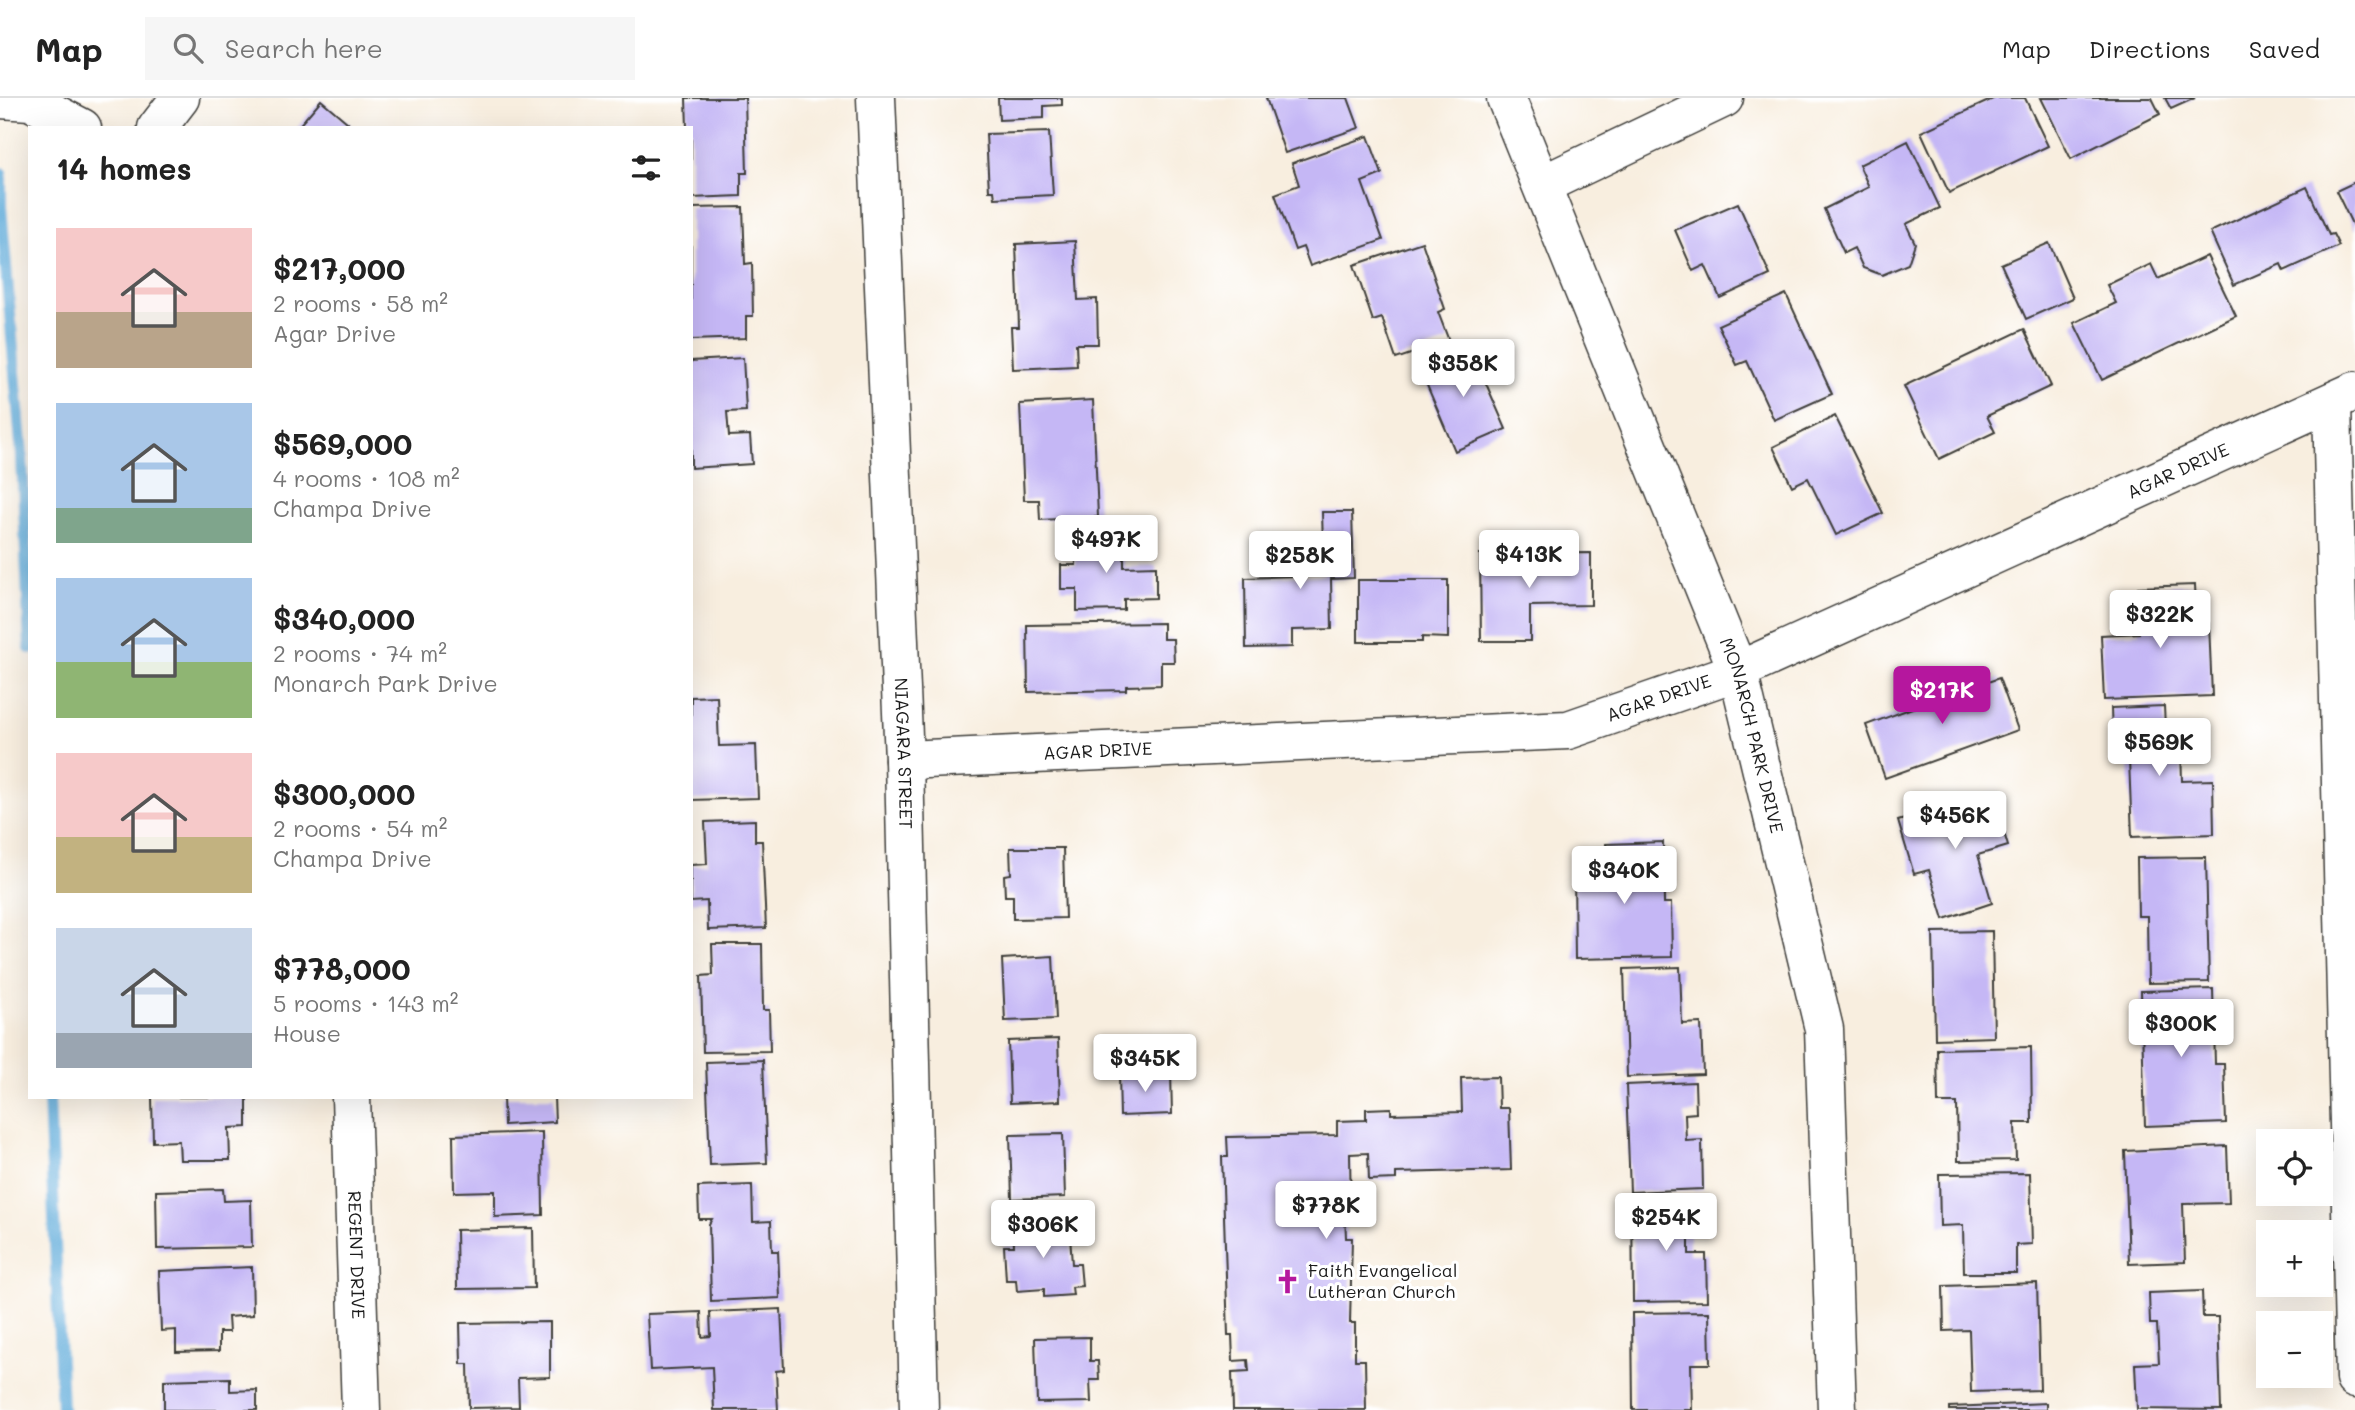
<!DOCTYPE html>
<html lang="en">
<head>
<meta charset="utf-8">
<style>
	:root { --surface:#fff; --page:#f6f6f6; --text:#222; --muted:#767676; --line:#e0e0e0; --accent:#b5179e }
	body { margin:0; font-family:Mali,sans-serif; background:var(--page); color:var(--text); height:100vh; display:flex; flex-direction:column; font-size:26px; white-space:nowrap }
	* { box-sizing:border-box; margin:0 }
	p { font-size:23px; color:var(--muted) }
	.icon { flex:none; width:38px; height:38px; fill:none; stroke:currentColor; stroke-width:2; stroke-linecap:round; stroke-linejoin:round }
	.map { position:relative; flex:1; overflow:hidden }
	.sheet { position:absolute; left:28px; top:28px; width:665px; height:973px; display:flex; flex-direction:column; background:var(--surface); border-radius:0px; box-shadow:0 7px 28px #0002 }
	.sheet>* { flex:none }
	.buttons { position:absolute; left:2256px; top:1031px; display:grid; gap:14px }
	.buttons a { display:grid; place-items:center; width:77px; height:77px; border-radius:0px; background:var(--surface); box-shadow:0 7px 28px #0002; font-size:35px }
	.price { position:absolute; translate:-50% -60px; padding:0 16px; border-radius:7px; background:#fff; color:#222; font-size:23px; line-height:46px; filter:drop-shadow(0 2px 4px #0008) }
	.price::after { content:''; position:absolute; left:50%; top:42px; width:21px; height:16px; margin-left:-10px; background:inherit; clip-path:polygon(0 0,100% 0,50% 100%) }
	.price.current { background:var(--accent); color:#fff }
	ul { padding:0; list-style:none }
	li { display:flex; align-items:center; gap:21px; height:175px; padding:0 28px }
	li span { display:grid; place-items:center; flex:none; width:196px; height:140px; border-radius:0px; color:#555 }
	li>.icon { margin-inline-start:auto }
	span .icon { width:84px; height:84px; fill:#fffc; stroke-width:1 }
	li b { font-size:30px }
	h2 { display:flex; justify-content:space-between; align-items:center; height:84px; padding:0 28px; font-size:30px }
	header { display:flex; align-items:center; gap:42px; box-sizing:border-box; height:98px; padding:0 35px; background:var(--surface); border-bottom:2px solid var(--line) }
	header strong { font-size:33px }
	nav { display:flex; gap:38px; margin-inline-start:auto; font-size:24px }
	.search { width:490px; height:63px; background:var(--page); display:flex; align-items:center; gap:18px; box-sizing:border-box; padding:0 24px; border-radius:0px; color:var(--muted); font-size:26px }
	.map>svg:first-child { display:block }
</style>
</head>
<body>
<header>
<strong>Map</strong>
<div class="search"><svg class="icon" aria-label="search" viewBox="0 0 24 24"><circle cx="10" cy="10" r="6"/><path d="M15 15l6 6"/></svg>Search here</div>
<nav><a>Map</a><a>Directions</a><a>Saved</a></nav>
</header>
<div class="map">
<svg width="2355" height="1312" viewBox="0 0 2355 1312">
	<rect width="100%" height="100%" fill="#fff"/>
	<filter id="ink" filterUnits="userSpaceOnUse"><feTurbulence type="fractalNoise" baseFrequency=".0143" numOctaves="2"/><feDisplacementMap in="SourceGraphic" scale="14" xChannelSelector="R" yChannelSelector="G"/><feConvolveMatrix kernelMatrix="1 2 1 2 8 2 1 2 1" color-interpolation-filters="sRGB"/></filter>
	<filter id="wash" filterUnits="userSpaceOnUse"><feTurbulence type="fractalNoise" baseFrequency=".00686" numOctaves="4" result="noise"/><feDisplacementMap in="SourceGraphic" scale="28" xChannelSelector="R" yChannelSelector="G"/><feGaussianBlur stdDeviation="1.57" result="paint"/><feColorMatrix in="noise" values="0 0 0 0 0 0 0 0 0 0 0 0 0 0 0 0 0 1.4 0 .05"/><feComposite in="paint" operator="in"/></filter>
	<g filter="url(#wash)">
		<rect width="100%" height="100%" fill="#f8eedf"/>
		<g fill="none" stroke-linecap="round" stroke-linejoin="round">
			<!-- stream -->
			<g stroke="#61acda" stroke-width="12">
				<path d="M1,75V109L22,357L30,550"/>
				<path d="M49,999L62,1312"/>
			</g>
		</g>
		<g id="blocks">
			<!-- building -->
			<g fill="#c5b7f5">
				<path d="M686,0H745L747,75H741V98L691,100V30H687Z"/>
				<path d="M998,0H1062V7L1044,8V20L999,22Z"/>
				<path d="M1266,0H1348L1359,30L1285,55Z"/>
				<path d="M1995,0H2025L2048,48L1949,95L1921,34Z"/>
				<path d="M2041,0H2152L2160,16L2071,61Z"/>
				<path d="M2165,0H2195L2171,11Z"/>
				<path d="M321,2L354,30H297Z"/>
				<path d="M1049,34L1053,97L995,100L994,93H989L986,36Z"/>
				<path d="M1368,38L1382,76L1362,84L1383,142L1310,168L1303,149L1295,152L1275,96L1299,87L1292,65Z"/>
				<path d="M1908,43L1940,110L1906,126L1915,145L1908,166L1882,177L1863,170L1854,150L1844,155L1824,111L1869,89L1859,67Z"/>
				<path d="M2355,84V132L2336,93Z"/>
				<path d="M2307,89L2329,137L2333,136L2339,148L2284,173L2281,166L2234,187L2210,134Z"/>
				<path d="M1738,105L1770,177L1720,200L1705,167L1693,173L1675,132Z"/>
				<path d="M743,109L745,166L752,165L753,218H746V240L691,242V110Z"/>
				<path d="M1075,143L1078,202L1097,201L1098,246H1076L1077,268L1013,271L1011,229H1019L1016,146Z"/>
				<path d="M1422,144L1445,211L1438,214L1449,243L1396,261L1382,220L1373,223L1354,167Z"/>
				<path d="M2049,145L2073,200L2026,221L2001,166Z"/>
				<path d="M2207,158L2236,218L2102,282L2074,225L2116,205L2107,187L2151,166L2158,181Z"/>
				<path d="M1786,196L1832,296L1774,322L1747,263L1737,267L1718,227Z"/>
				<path d="M2024,231L2051,288L1987,318L1995,334L1939,361L1904,288Z"/>
				<path d="M1470,249L1506,331L1455,353L1420,271Z"/>
				<path d="M743,260L746,313L727,314L729,338L750,337L752,366L691,370V263Z"/>
				<path d="M1093,302L1098,419L1040,422L1039,402H1024L1020,306Z"/>
				<path d="M1835,318L1883,415L1836,437L1808,380L1792,388L1773,349Z"/>
				<path d="M1322,414H1352L1354,480L1331,481L1332,531L1292,532V549L1246,550L1245,480L1324,477Z"/>
				<path d="M1124,438V469L1156,468V500L1124,501V512L1077,513V491H1061V467H1076L1075,439Z"/>
				<path d="M1591,455V507L1530,508V543H1481L1480,456Z"/>
				<path d="M1358,482H1448V540L1422,539V544H1358Z"/>
				<path d="M2195,487L2197,525H2209L2212,598L2104,602L2101,537L2139,535L2138,489Z"/>
				<path d="M1163,525V541H1173L1174,564H1161V587L1126,588V592L1028,594L1027,527Z"/>
				<path d="M1999,580L2018,632L1885,680L1866,627L1937,601L1934,593L1968,582L1971,590Z"/>
				<path d="M717,598L719,648L756,647L758,700L691,702V599Z"/>
				<path d="M2164,608L2166,651L2181,650L2182,683L2213,682L2214,736L2132,739L2129,661L2113,662L2111,610Z"/>
				<path d="M1992,695L2008,748L1978,757L1992,805L1944,821L1929,772L1914,776L1898,723Z"/>
				<path d="M755,722V743H762L766,830L708,832L707,803L691,804V767L707,766L705,724Z"/>
				<path d="M1663,744L1664,805H1671L1672,859L1575,861L1574,773L1607,772L1606,746Z"/>
				<path d="M1010,750H1063L1065,820L1013,821V798H1005L1004,777L1011,776Z"/>
				<path d="M2206,759L2209,884L2148,885L2147,818H2138L2137,760Z"/>
				<path d="M1992,833L1994,939L1935,941L1933,834Z"/>
				<path d="M712,846H762L763,912H769L770,953L703,954L701,878L713,877Z"/>
				<path d="M1053,858L1056,921L1005,923L1002,861Z"/>
				<path d="M1680,869L1682,926L1701,925L1703,976L1627,979L1624,871Z"/>
				<path d="M2213,891L2215,966H2224L2226,1025L2145,1028L2141,893Z"/>
				<path d="M1058,941L1060,1003L1010,1005L1008,943Z"/>
				<path d="M2031,949L2032,1025H2015L2016,1062L1958,1063L1957,1005H1938L1937,951Z"/>
				<path d="M763,962L767,1065L710,1067L706,964Z"/>
				<path d="M1171,974L1172,1016L1120,1018L1119,975Z"/>
				<path d="M1498,979L1499,1010H1509L1511,1072L1396,1075V1081L1369,1082L1368,1055L1350,1056L1351,1114L1345,1115L1346,1140H1352L1350,1225H1355V1262H1365L1366,1312H1233L1232,1274L1249,1273L1248,1262L1233,1263L1232,1237H1228L1222,1059H1228L1227,1039L1337,1037V1023L1366,1022V1011L1391,1010V1016L1462,1014L1461,980Z"/>
				<path d="M1695,984L1696,1015L1685,1016L1686,1043L1702,1042L1703,1091L1630,1094L1626,987Z"/>
				<path d="M152,999H247V1029L229,1030L230,1062H180L179,1043L153,1044Z"/>
				<path d="M503,999H554L555,1024L504,1027Z"/>
				<path d="M542,1034L543,1117L495,1119V1093L454,1094L453,1037Z"/>
				<path d="M1063,1036L1065,1099L1012,1101L1010,1037Z"/>
				<path d="M2227,1048L2229,1105L2183,1106L2185,1164L2129,1166L2125,1053Z"/>
				<path d="M2030,1075L2032,1146L2016,1147V1175H1964L1963,1127L1940,1128L1939,1076Z"/>
				<path d="M752,1087L753,1124L771,1123L772,1153H778L780,1200L711,1203L709,1126L712,1121H699L698,1089Z"/>
				<path d="M223,1091L224,1103L251,1102L252,1149L157,1151L156,1093Z"/>
				<path d="M1696,1101L1697,1131L1689,1132V1156H1706L1707,1203L1633,1204L1632,1102Z"/>
				<path d="M1069,1124L1072,1166H1080L1082,1188L1072,1189L1073,1197L1044,1199V1191L1017,1193L1016,1182H1006L1004,1148H1014L1013,1128Z"/>
				<path d="M533,1130L534,1190L457,1191L456,1132Z"/>
				<path d="M252,1169L253,1217L228,1219L229,1234H219V1253L176,1254V1232L161,1233L159,1173Z"/>
				<path d="M2037,1185L2040,1292L1971,1294L1969,1232L1944,1233L1943,1188Z"/>
				<path d="M2202,1193L2203,1219H2218L2221,1312L2137,1311L2135,1266L2159,1265L2157,1226H2150L2149,1195Z"/>
				<path d="M781,1211L784,1272L776,1273L778,1312H714L712,1269L650,1272L647,1216L701,1214L702,1239L711,1238L710,1214Z"/>
				<path d="M1709,1214L1710,1266H1691L1692,1312H1633L1632,1215Z"/>
				<path d="M550,1224V1279L518,1280L519,1309L469,1310L468,1266H461L460,1225Z"/>
				<path d="M1090,1239V1263H1098L1099,1282H1090L1091,1304L1037,1305L1035,1240Z"/>
				<path d="M230,1280V1293L257,1292V1312H164V1282Z"/>
				<path d="M2046,1305V1312H1949V1309Z"/>
			</g>
		</g>
	</g>
	<g filter="url(#ink)">
		<use href="#blocks" fill-opacity="0" stroke="#3d3c39" stroke-width="2"/>
		<g fill="none" stroke-linecap="round" stroke-linejoin="round">
			<defs>
				<g id="street">
					<path id="s1" d="M1506,0L1738,573L1824,931L1837,1312"/>
					<path d="M0,1L30,3L82,30"/>
					<path d="M157,30L180,0"/>
					<path d="M1542,87L1724,0"/>
					<path d="M2332,304L2355,1281"/>
					<path id="s2" d="M904,662L1568,632L1738,573L2355,293"/>
					<path id="s3" d="M351,999L361,1312"/>
				</g>
				<g id="secondary">
					<path id="s4" d="M876,0L904,662L919,1312"/>
				</g>
			</defs>
			<!-- street casing -->
			<use href="#street" stroke="#3d3c39" stroke-width="41"/>
			<!-- secondary casing -->
			<use href="#secondary" stroke="#3d3c39" stroke-width="41"/>
			<!-- street -->
			<use href="#street" stroke="#fff" stroke-width="38"/>
			<!-- secondary -->
			<use href="#secondary" stroke="#fff" stroke-width="38"/>
		</g>
	</g>
	<!-- icons -->
	<defs>
		<symbol id="church-bare" viewBox="-9 -9 18 18"><path d="M-1.2-6h2.4v3.5h3.3v2.4h-3.3V6h-2.4V-.1h-3.3v-2.4h3.3Z" fill="#b5179e" stroke="#fff" stroke-width="2.5" paint-order="stroke"/></symbol>
	</defs>
	<g fill-rule="evenodd">
		<use href="#church-bare" x="1270" y="1166" width="35" height="35"/>
	</g>
	<g text-anchor="middle" stroke-width="6" stroke-linejoin="round" paint-order="stroke">
		<!-- street labels -->
		<g font-size="18" fill="#1c1c1c" stroke="#fff">
			<text dy="6" stroke="none"><textPath href="#s2" startOffset="1328">AGAR DRIVE</textPath></text>
			<text dy="6" stroke="none"><textPath href="#s2" startOffset="761">AGAR DRIVE</textPath></text>
			<text dy="6" stroke="none"><textPath href="#s1" startOffset="684">MONARCH PARK DRIVE</textPath></text>
			<text dy="6" stroke="none"><textPath href="#s2" startOffset="194">AGAR DRIVE</textPath></text>
			<text dy="6" stroke="none"><textPath href="#s4" startOffset="656">NIAGARA STREET</textPath></text>
			<text dy="6" stroke="none"><textPath href="#s3" startOffset="158">REGENT DRIVE</textPath></text>
		</g>
		<!-- poi labels -->
		<g font-size="18" fill="#1c1c1c" stroke="#fff" text-anchor="start">
			<text x="1308" y="1179">Faith Evangelical<tspan x="1308" dy="21">Lutheran Church</tspan></text>
		</g>
	</g>
</svg>
<div class="buttons">
<a><svg class="icon" aria-label="locate" viewBox="0 0 24 24"><circle cx="12" cy="12" r="6"/><path d="M12 2v4M12 18v4M2 12h4M18 12h4"/></svg></a>
<a>+</a>
<a>−</a>
</div>
<b class="price" style="left:1463px;top:301px">$358K</b>
<b class="price" style="left:1106px;top:477px">$497K</b>
<b class="price" style="left:1529px;top:492px">$413K</b>
<b class="price" style="left:1300px;top:493px">$258K</b>
<b class="price" style="left:2160px;top:552px">$322K</b>
<b class="price current" style="left:1942px;top:628px">$217K</b>
<b class="price" style="left:2159px;top:680px">$569K</b>
<b class="price" style="left:1955px;top:753px">$456K</b>
<b class="price" style="left:1624px;top:808px">$340K</b>
<b class="price" style="left:2181px;top:961px">$300K</b>
<b class="price" style="left:1145px;top:996px">$345K</b>
<b class="price" style="left:1326px;top:1143px">$778K</b>
<b class="price" style="left:1666px;top:1155px">$254K</b>
<b class="price" style="left:1043px;top:1162px">$306K</b>
<section class="sheet">
<h2>14 homes<svg class="icon" aria-label="filters" viewBox="0 0 24 24"><path d="M4 7h16M4 17h16"/><circle cx="9" cy="7" r="2"/><circle cx="15" cy="17" r="2"/></svg></h2>
<ul>
<li><span style="background:linear-gradient(#f6c9c9 60%,#b9a48a 0)"><svg class="icon" aria-label="home" viewBox="0 0 24 24"><path d="M3 11l9-7 9 7M6 9v11h12V9"/></svg></span><div><b>$217,000</b><p>2 rooms · 58 m²</p><p>Agar Drive</p></div></li>
<li><span style="background:linear-gradient(#a9c7e8 75%,#7fa58c 0)"><svg class="icon" aria-label="home" viewBox="0 0 24 24"><path d="M3 11l9-7 9 7M6 9v11h12V9"/></svg></span><div><b>$569,000</b><p>4 rooms · 108 m²</p><p>Champa Drive</p></div></li>
<li><span style="background:linear-gradient(#a9c7e8 60%,#8fb573 0)"><svg class="icon" aria-label="home" viewBox="0 0 24 24"><path d="M3 11l9-7 9 7M6 9v11h12V9"/></svg></span><div><b>$340,000</b><p>2 rooms · 74 m²</p><p>Monarch Park Drive</p></div></li>
<li><span style="background:linear-gradient(#f6c9c9 60%,#c2b280 0)"><svg class="icon" aria-label="home" viewBox="0 0 24 24"><path d="M3 11l9-7 9 7M6 9v11h12V9"/></svg></span><div><b>$300,000</b><p>2 rooms · 54 m²</p><p>Champa Drive</p></div></li>
<li><span style="background:linear-gradient(#c9d6e8 75%,#9aa5b1 0)"><svg class="icon" aria-label="home" viewBox="0 0 24 24"><path d="M3 11l9-7 9 7M6 9v11h12V9"/></svg></span><div><b>$778,000</b><p>5 rooms · 143 m²</p><p>House</p></div></li>
</ul>
</section>
</div>
</body>
</html>
